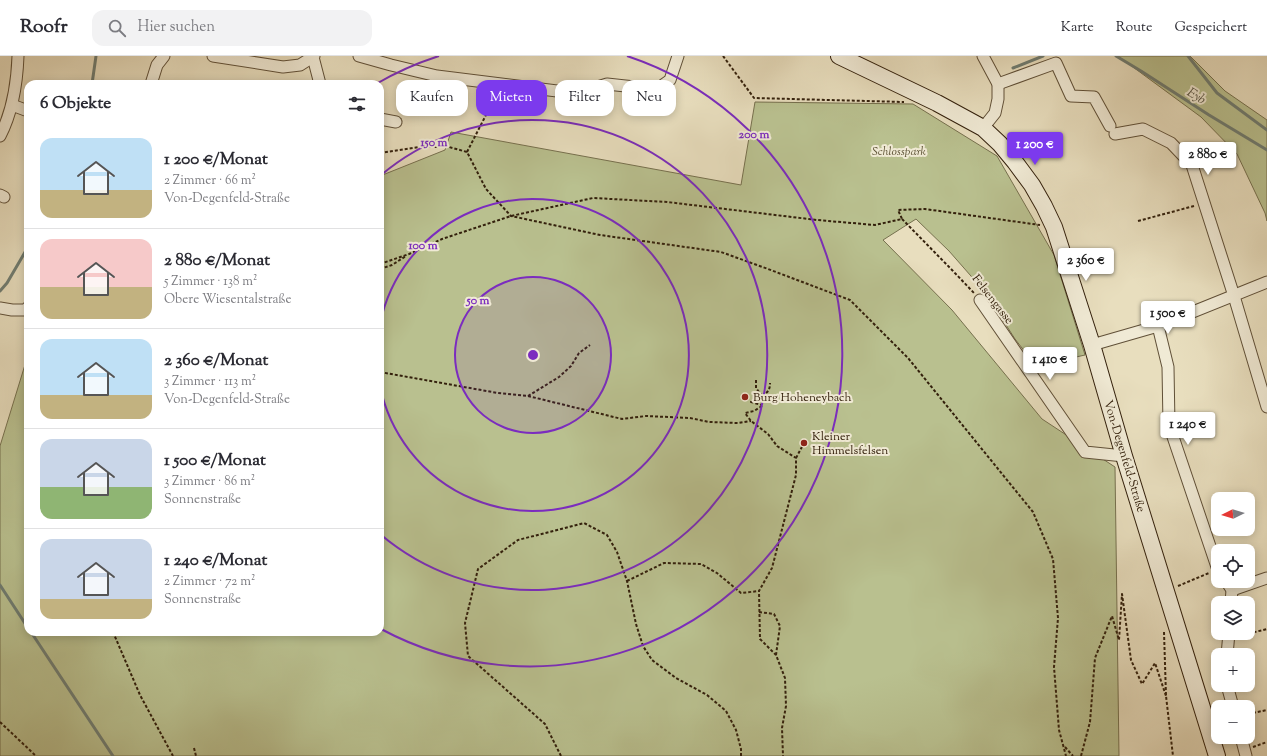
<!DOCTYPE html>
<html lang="de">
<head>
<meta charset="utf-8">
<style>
	:root { --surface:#fff; --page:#f2f2f3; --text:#2b2b33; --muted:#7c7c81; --line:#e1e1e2; --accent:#7c3aed }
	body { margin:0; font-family:"Sorts Mill Goudy",serif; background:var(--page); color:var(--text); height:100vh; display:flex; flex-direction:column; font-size:15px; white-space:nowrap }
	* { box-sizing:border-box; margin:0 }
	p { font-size:13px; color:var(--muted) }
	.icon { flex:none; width:22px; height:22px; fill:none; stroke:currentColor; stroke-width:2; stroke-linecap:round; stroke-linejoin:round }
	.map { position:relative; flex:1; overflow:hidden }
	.details { position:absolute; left:24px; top:24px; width:360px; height:556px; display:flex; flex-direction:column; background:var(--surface); border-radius:12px; box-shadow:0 2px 10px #0003 }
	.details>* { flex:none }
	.guide { position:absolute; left:396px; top:24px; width:380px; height:36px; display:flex; gap:8px }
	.needle { width:26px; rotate:265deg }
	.fabs { position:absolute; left:1211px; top:436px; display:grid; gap:8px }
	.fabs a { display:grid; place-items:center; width:44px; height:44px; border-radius:8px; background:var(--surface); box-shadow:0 2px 10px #0003; font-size:20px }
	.price { position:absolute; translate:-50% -34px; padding:0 9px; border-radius:4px; background:#fff; color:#222; font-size:13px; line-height:26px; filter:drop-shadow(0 1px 2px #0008) }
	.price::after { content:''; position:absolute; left:50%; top:24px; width:12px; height:9px; margin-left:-6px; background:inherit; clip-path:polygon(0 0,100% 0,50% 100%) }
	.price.on { background:var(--accent); color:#fff }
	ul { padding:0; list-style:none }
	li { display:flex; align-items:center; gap:12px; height:100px; padding:0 16px }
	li+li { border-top:1px solid var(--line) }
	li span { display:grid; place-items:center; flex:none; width:112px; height:80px; border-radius:12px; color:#555 }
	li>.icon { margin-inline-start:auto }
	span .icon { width:48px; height:48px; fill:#fffc; stroke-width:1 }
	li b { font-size:17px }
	h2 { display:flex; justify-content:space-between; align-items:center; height:48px; padding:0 16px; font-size:17px }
	.tag { padding:0 14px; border-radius:12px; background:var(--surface); box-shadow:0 2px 10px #0003; font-size:14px; line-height:36px }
	.tag.on { background:var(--accent); color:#fff }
	header { display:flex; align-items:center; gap:24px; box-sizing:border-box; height:56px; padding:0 20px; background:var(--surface); border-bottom:1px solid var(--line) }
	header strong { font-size:19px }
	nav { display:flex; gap:22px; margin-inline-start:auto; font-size:14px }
	.search { width:280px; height:36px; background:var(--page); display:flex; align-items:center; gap:10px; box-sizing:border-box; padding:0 14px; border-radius:12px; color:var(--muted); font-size:15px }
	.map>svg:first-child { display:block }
</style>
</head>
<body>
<header>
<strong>Roofr</strong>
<div class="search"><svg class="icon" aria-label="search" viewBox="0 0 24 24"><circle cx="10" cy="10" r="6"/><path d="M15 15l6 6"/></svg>Hier suchen</div>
<nav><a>Karte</a><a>Route</a><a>Gespeichert</a></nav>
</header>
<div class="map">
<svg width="1267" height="700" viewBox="0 0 1267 700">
	<rect width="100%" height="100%" fill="#e8debe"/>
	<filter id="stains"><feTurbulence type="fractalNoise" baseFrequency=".005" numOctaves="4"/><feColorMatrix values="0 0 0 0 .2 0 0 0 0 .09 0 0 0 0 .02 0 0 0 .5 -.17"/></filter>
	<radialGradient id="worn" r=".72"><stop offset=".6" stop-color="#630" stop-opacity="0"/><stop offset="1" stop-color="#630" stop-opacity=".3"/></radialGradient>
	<!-- green -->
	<g fill="#b9c08f" stroke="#76704e">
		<path d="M1118,0H1190L1225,35L1267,64V165L1265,157L1237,98L1201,61Z"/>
		<path d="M755,46L913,48L997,100L1054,199L1085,299L1036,310L1015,283L985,236L949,195L916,163L883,184L952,254L1042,363L1115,411L1119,700H0V390L28,299V576H380V120L445,94L451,76L741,129Z"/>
	</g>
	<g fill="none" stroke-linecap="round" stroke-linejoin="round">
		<!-- stream -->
		<g stroke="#707d72" stroke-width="3">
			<path d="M1116,0L1141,15L1209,59L1267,94"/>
			<path d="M1188,0L1217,37L1267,74"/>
			<path d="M1013,12L1043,0"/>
			<path d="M92,28L96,0"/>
			<path d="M0,235L7,227L28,191"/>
			<path d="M0,529L28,572"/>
			<path d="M31,576L113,700"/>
		</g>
		<defs>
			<g id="street">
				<path d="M213,0L283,11L300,9L314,0"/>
				<path d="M359,0L391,9L437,20L557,35L588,34L607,28L653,33L660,31L670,24L678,0"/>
				<path d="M983,0L998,28V43L995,57L983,72"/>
				<path d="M313,1L320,28"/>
				<path d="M151,28L157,9L164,0"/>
				<path d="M998,28L1056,7L1071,40L1094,41L1110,70"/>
				<path d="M12,49L28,55"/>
				<path d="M380,63L396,66"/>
				<path d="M1115,78L1143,73L1171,87L1192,109L1234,240L1267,351"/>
				<path d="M0,80C13,55 17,27 18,0"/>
				<path d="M0,139L4,141"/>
				<path d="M980,244L1085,396L1124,400"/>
				<path d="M0,252L12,254H26L28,251"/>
				<path d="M1158,270L1168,311L1169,369L1218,514"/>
				<path d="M1092,289L1158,270L1267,226"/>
				<path d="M1226,525L1232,534L1231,547"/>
				<path d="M1232,534L1267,522"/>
				<path d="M1227,599L1229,577"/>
				<path d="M1227,629L1233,651"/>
				<path d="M1241,681L1246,700"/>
			</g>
			<path id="secondary" d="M839,0L937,47L983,72L1000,88L1015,106L1032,129L1044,150L1054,171L1092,289L1124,400L1217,700"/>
		</defs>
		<!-- street casing -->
		<use href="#street" stroke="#605038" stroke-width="13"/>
		<!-- secondary casing -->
		<use href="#secondary" stroke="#33200c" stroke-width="18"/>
		<!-- path -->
		<g stroke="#33200c" stroke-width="2" stroke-dasharray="3 2" stroke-linecap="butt">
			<path d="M723,0L754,42L904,46"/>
			<path d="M467,96L488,55L494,37"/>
			<path d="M380,97L419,91H449L467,96L486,133L511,160L600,179L721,196L768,213L850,244L908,302L1033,456L1053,503L1058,562L1054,611L1059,674L1066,700"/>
			<path d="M902,163L953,215L974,237"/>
			<path d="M1138,165L1194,150"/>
			<path d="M380,208L409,198L442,183L511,160L593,142L667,146L817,164L875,169L902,163L898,154L925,153L1040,169"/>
			<path d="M380,213L392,209L406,200"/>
			<path d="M380,316L498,337L528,340L622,363L646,360L690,362L709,366L738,367L751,365"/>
			<path d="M756,324V332L762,340L751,346L762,349"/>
			<path d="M528,340L559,321L571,310L579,297L590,289"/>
			<path d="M762,340C768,336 770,334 770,327"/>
			<path d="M762,350L754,355L745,357L751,365L768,378L777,390L796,402V419L772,512L759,535L760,583L776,599L785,622L786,650L782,672L783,700"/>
			<path d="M796,402L804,387"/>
			<path d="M627,525L664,507L701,508L717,517L741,537L759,535"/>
			<path d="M1178,530L1209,517"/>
			<path d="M759,556L774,558L780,570L776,599"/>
			<path d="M113,576L140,639L173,700"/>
			<path d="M1164,576L1166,640L1173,700"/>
			<path d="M1239,580L1267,573"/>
			<path d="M1248,658L1267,654"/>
			<path d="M0,666L36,700"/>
			<path d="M1065,691L1073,700"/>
			<path d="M1253,691L1267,686"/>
			<path d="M194,692L196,700"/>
			<path d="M561,700L545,668L468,600L465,567L478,513L518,484L584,467L607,479L617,496L627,525L636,568L643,590L652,604L676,622L707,639L726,655L736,674L741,693V700"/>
			<path d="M1081,700L1090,666L1095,602L1112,560L1119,584L1122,538L1131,604L1142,628L1155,607L1166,640"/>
		</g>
		<!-- street -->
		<use href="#street" stroke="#f0ead5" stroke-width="11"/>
		<!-- secondary -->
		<use href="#secondary" stroke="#f0ead5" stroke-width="16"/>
	</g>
	<!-- distance rings -->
	<circle cx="533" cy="299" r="78" fill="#7b2cbf" fill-opacity=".12"/>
	<g fill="none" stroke="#7b2cbf" stroke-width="2">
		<circle cx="533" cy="299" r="78"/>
		<path d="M380 268A156 156 0 1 1 380 330"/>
		<path d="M380 120A235 235 0 1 1 380 478"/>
		<path d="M376 28A313 313 0 0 1 439 0M627 0A313 313 0 1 1 381 573"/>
	</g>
	<!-- markers -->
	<g fill="#8f2418" stroke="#f0ead5" stroke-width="1.5">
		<circle cx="745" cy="341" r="4"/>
		<circle cx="804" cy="387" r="4"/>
	</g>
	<g text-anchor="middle" stroke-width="4" stroke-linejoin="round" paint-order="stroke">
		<!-- park labels -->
		<g font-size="12" font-style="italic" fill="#5b5033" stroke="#f0ead5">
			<text x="899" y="99">Schlosspark</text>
		</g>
		<!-- street labels -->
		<g font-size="12" fill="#33200c" stroke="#f0ead5">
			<text transform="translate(993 243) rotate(52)" y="4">Felsengasse</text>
			<text transform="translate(1125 400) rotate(73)" y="4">Von-Degenfeld-Straße</text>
		</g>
		<!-- poi labels -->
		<g font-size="12" fill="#33200c" stroke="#f0ead5" text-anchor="start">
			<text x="753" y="345">Burg Hoheneybach</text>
			<text x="812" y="384">Kleiner<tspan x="812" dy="14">Himmelsfelsen</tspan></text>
		</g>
		<!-- water labels -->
		<g font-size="13" font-style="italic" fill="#514e3f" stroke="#f0ead5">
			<text transform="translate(1197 39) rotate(32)" y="5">Eyb</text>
		</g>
	</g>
	<circle cx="533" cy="299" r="6" fill="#7b2cbf" stroke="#f0ead5" stroke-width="2"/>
	<g font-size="12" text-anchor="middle" font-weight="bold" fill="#7b2cbf" stroke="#f0ead5" stroke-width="4" stroke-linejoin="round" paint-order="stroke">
		<text x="754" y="82">200 m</text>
		<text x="434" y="90">150 m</text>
		<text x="423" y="193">100 m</text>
		<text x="478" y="248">50 m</text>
	</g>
	<rect width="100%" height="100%" filter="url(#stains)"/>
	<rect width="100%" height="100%" fill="url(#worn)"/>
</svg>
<div class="fabs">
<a><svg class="needle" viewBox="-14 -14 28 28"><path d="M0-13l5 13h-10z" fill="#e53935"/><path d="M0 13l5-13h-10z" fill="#7c7c81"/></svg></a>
<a><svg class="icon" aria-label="locate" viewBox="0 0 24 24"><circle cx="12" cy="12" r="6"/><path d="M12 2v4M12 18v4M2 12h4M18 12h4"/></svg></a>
<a><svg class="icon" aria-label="layers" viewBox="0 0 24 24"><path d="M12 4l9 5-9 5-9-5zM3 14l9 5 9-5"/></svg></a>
<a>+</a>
<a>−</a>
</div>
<b class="price on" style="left:1035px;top:110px">1 200 €</b>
<b class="price" style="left:1208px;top:120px">2 880 €</b>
<b class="price" style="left:1086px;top:226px">2 360 €</b>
<b class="price" style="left:1168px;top:279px">1 500 €</b>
<b class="price" style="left:1050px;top:325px">1 410 €</b>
<b class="price" style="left:1188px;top:390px">1 240 €</b>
<div class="guide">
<a class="tag">Kaufen</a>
<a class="tag on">Mieten</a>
<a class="tag">Filter</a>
<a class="tag">Neu</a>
</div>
<section class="details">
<h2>6 Objekte<svg class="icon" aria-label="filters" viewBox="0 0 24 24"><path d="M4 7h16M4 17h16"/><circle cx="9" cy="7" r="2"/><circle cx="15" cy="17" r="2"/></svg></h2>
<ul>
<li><span style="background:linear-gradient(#bfe0f5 65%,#c2b280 0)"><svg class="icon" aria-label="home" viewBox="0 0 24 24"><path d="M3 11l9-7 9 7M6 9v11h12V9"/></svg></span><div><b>1 200 €/Monat</b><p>2 Zimmer · 66 m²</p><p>Von-Degenfeld-Straße</p></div></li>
<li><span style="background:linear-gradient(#f6c9c9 60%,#c2b280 0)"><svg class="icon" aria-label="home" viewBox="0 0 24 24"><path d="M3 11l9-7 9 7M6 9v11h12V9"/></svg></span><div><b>2 880 €/Monat</b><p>5 Zimmer · 138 m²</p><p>Obere Wiesentalstraße</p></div></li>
<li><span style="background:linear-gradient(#bfe0f5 70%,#c2b280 0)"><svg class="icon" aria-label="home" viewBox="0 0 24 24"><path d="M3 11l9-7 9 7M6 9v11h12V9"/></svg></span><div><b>2 360 €/Monat</b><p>3 Zimmer · 113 m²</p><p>Von-Degenfeld-Straße</p></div></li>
<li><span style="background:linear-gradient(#c9d6e8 60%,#8fb573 0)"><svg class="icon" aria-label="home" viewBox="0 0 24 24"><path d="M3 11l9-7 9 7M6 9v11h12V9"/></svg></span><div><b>1 500 €/Monat</b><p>3 Zimmer · 86 m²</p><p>Sonnenstraße</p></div></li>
<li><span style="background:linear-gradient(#c9d6e8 75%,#c2b280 0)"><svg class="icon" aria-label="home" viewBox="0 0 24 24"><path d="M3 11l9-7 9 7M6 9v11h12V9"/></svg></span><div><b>1 240 €/Monat</b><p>2 Zimmer · 72 m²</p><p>Sonnenstraße</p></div></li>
</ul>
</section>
</div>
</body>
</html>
